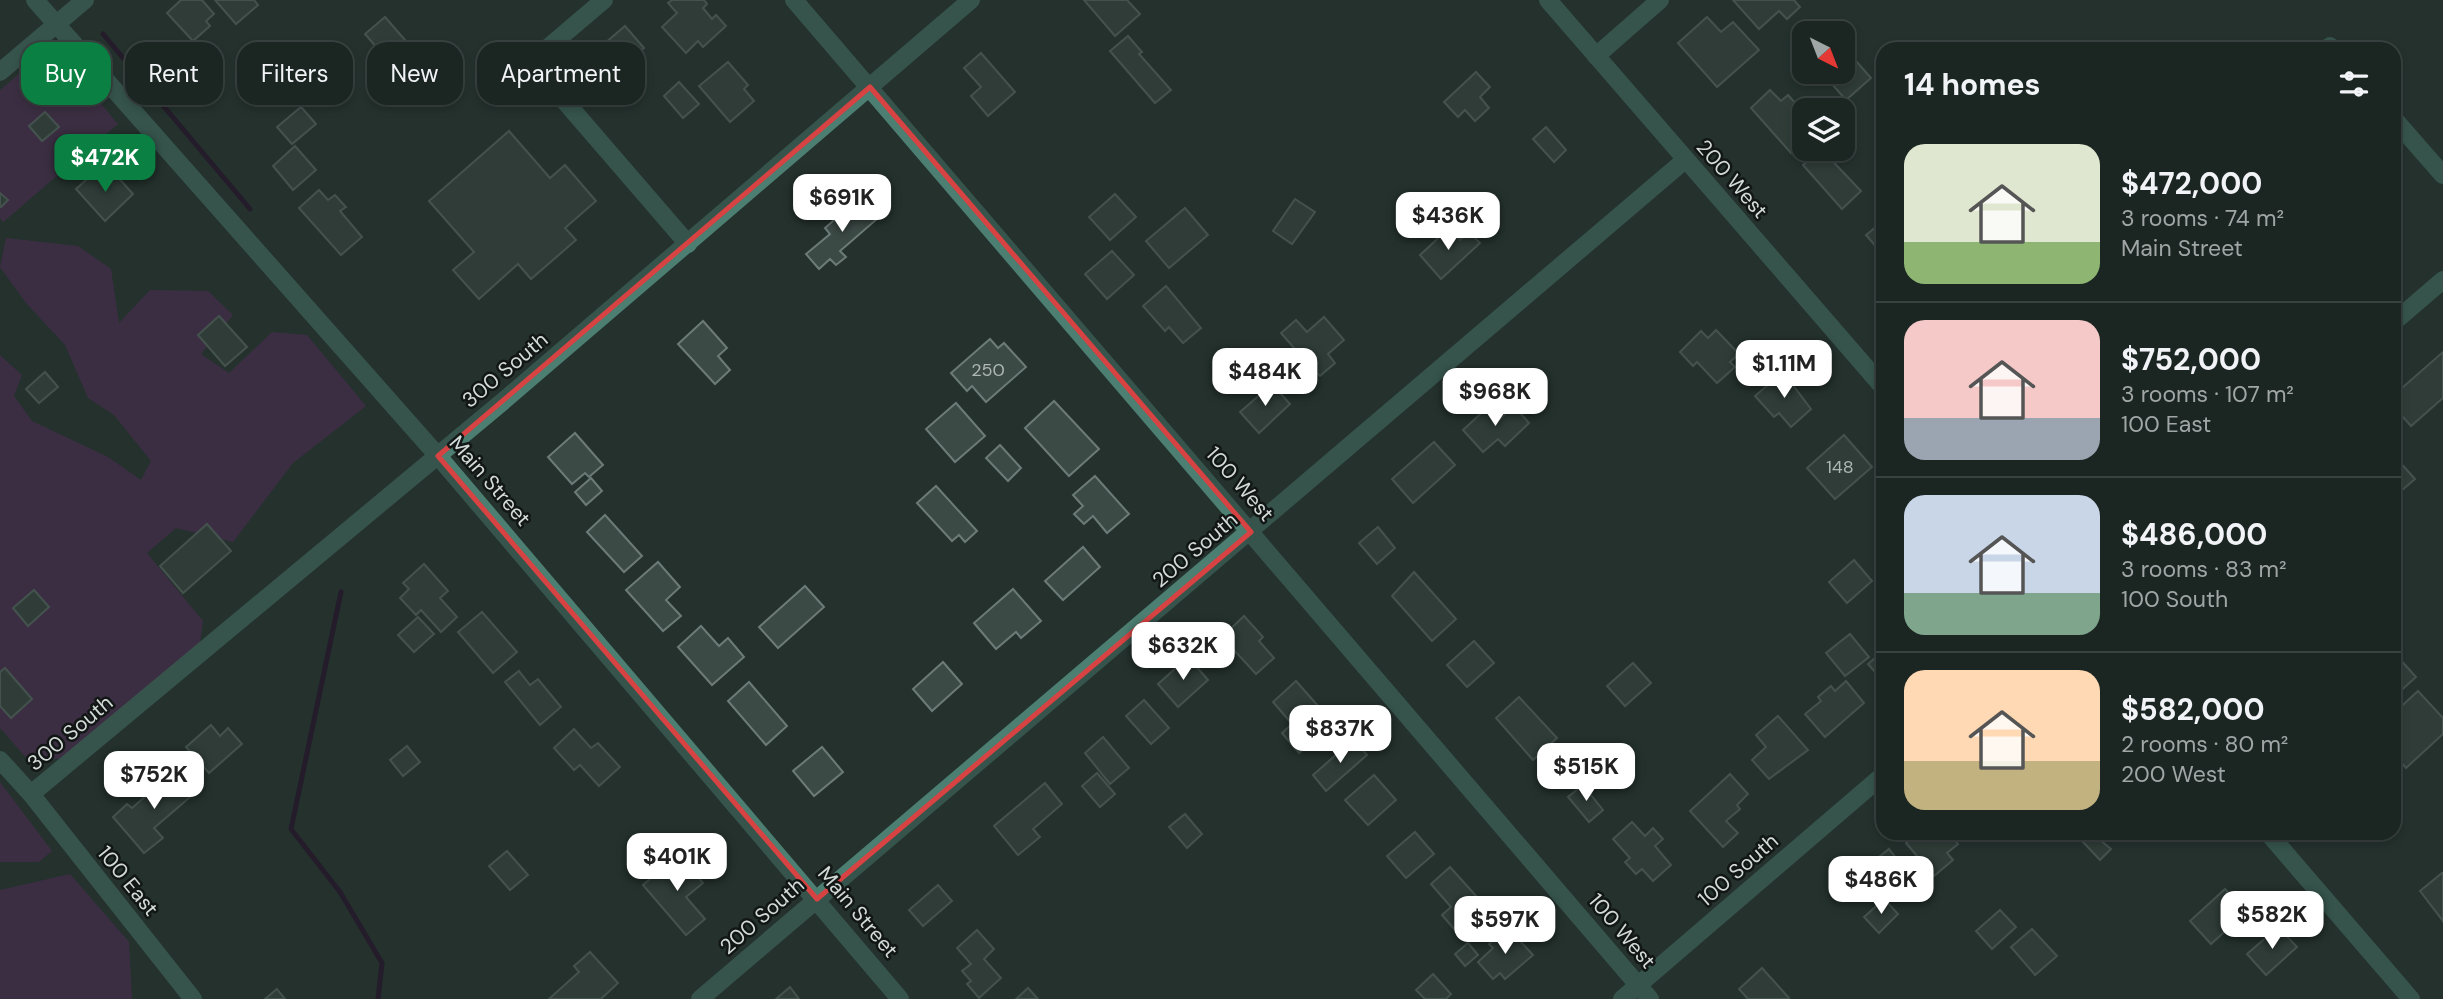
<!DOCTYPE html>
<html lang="en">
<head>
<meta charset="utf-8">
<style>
	:root { --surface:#1b2522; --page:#242d2a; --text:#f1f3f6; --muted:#a0a5a5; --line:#394240; --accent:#0b8043 }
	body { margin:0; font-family:"DM Sans",sans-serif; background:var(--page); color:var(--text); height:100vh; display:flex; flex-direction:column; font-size:26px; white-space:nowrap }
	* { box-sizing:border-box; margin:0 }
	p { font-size:23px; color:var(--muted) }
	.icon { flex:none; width:38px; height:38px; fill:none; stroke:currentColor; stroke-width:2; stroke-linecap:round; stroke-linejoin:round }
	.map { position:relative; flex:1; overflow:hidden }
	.details { position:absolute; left:1876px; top:42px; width:525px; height:798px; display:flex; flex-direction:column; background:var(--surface); border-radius:21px; box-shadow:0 4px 10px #0003,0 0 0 2px var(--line) }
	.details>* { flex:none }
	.banner { position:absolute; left:21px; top:42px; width:665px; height:63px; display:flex; gap:14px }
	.needle { width:46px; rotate:138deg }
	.tools { position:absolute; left:1792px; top:21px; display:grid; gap:14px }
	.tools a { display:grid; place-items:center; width:63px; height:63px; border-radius:14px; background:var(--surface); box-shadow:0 4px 10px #0003,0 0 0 2px var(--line); font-size:35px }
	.price { position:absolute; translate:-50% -60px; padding:0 16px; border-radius:14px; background:#fff; color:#222; font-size:23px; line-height:46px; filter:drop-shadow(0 2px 4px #0008) }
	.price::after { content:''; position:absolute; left:50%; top:42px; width:21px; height:16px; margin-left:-10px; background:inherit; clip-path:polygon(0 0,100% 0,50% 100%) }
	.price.selected { background:var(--accent); color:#fff }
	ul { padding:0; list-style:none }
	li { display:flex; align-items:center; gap:21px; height:175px; padding:0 28px }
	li+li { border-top:2px solid var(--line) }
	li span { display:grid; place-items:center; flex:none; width:196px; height:140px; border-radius:21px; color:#555 }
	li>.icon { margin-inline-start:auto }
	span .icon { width:84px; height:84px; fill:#fffc; stroke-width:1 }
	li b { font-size:30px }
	h2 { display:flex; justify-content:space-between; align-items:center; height:84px; padding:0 28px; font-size:30px }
	.chip { padding:0 24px; border-radius:21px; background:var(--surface); box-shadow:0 4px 10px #0003,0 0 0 2px var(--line); font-size:24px; line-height:63px }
	.chip.selected { background:var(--accent); color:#fff }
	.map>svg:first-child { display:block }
</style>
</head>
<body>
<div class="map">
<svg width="2443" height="999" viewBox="0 0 2443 999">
	<rect width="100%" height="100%" fill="#24312d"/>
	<!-- green -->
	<g fill="#582c5c">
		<path d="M55,49L118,124L3,222L0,218V90L47,50Z"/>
		<path d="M6,238L78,246L111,269L119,323L150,290L208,291L233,315L201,354L229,373L272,332L307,335L366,406L293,463L233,542L176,528L147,553L203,621L199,650L64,758L30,762L0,728V355L22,375L14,396L32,421L108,457L141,480L151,461L114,415L88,398L65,345L26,303L0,267Z"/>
		<path d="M0,782L52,851L39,862H0Z"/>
		<path d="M70,874L129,942L132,999H0V890Z"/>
	</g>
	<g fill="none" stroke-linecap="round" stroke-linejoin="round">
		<!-- stream -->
		<g stroke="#240427" stroke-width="5">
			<path d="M103,34L250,209"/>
			<path d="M341,592L291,829L340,892L382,963L378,999"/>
		</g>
	</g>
	<!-- building -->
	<g fill="#3c4a46" stroke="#6c7b77" stroke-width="2">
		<path d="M181,0H202L214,14L206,21L210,26L193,41L167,13Z"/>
		<path d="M215,0H254L258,5L236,24Z"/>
		<path d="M672,0H704L707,4L703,8L712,19L716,15L726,26L703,47L698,41L686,53L662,27L677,13L668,3Z"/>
		<path d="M1084,0H1127L1140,14L1115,36Z"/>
		<path d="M1733,0H1794L1800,7L1787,19L1779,11L1759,29Z"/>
		<path d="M385,17L405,40L385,57L365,34Z"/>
		<path d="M1707,17L1721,32L1733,22L1759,50L1717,87L1678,43Z"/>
		<path d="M625,26L644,48L624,65L605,43Z"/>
		<path d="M1128,36L1142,52L1139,54L1171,90L1155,103L1110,51Z"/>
		<path d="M981,53L1015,92L988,116L971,96L981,87L964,68Z"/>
		<path d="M1856,61L1871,78L1846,100L1831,83Z"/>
		<path d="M728,62L748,85L744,89L754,101L730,122L699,86Z"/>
		<path d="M1476,72L1490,87L1480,97L1489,108L1475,121L1465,110L1458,117L1444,102Z"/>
		<path d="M679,82L699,104L683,118L664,96Z"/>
		<path d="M1770,90L1781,101L1788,95L1803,112L1796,118L1804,126V141L1791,153L1751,108Z"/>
		<path d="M301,107L316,124L292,144L277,127Z"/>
		<path d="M45,112L59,127L42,141L29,126Z"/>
		<path d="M1546,127L1566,150L1554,162L1533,139Z"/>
		<path d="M509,131L550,178L565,165L596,201L565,228L576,240L531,279L518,264L479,299L453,270L474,252L429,201Z"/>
		<path d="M295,146L316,170L293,190L273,166Z"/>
		<path d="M1821,149L1861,191L1842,209L1803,165Z"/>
		<path d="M95,172L104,182L114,173L133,194L105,221L76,189Z"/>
		<path d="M319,190L328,200L335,195L346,207L340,211L362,237L341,255L299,208Z"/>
		<path d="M0,193L8,200L1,207L0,206Z"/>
		<path d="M1115,194L1136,217L1110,240L1089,217Z"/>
		<path d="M859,198L877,219L840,251L846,257L836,265L830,259L819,269L806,254L830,234L825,228Z"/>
		<path d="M1295,199L1315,212L1292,244L1273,231Z"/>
		<path d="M1185,208L1208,235L1169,268L1146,241Z"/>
		<path d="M1883,221V246L1879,250L1866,235Z"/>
		<path d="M1449,228L1460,240L1469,232L1480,243L1441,279L1420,255Z"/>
		<path d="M1112,251L1134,275L1107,299L1085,274Z"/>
		<path d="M1166,286L1201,328L1183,343L1169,327L1165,331L1143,306Z"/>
		<path d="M219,316L247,347L225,366L198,335Z"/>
		<path d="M1324,317L1344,340L1328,354L1335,363L1320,376L1315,371L1305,380L1292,365L1302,357L1281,333L1296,320L1307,332Z"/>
		<path d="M703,321L727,348L718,356L730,370L715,384L678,344Z"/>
		<path d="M1716,330L1739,354L1730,362L1735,367L1717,383L1697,362L1693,366L1680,352L1701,331L1708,338Z"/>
		<path d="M990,339L998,348L1004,343L1026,367L986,402L972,386L967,391L951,373Z"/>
		<path d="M2443,352V398L2411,426L2394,407V395Z"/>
		<path d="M45,372L58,387L39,403L26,389Z"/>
		<path d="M1783,372L1811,409L1791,427L1779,413L1774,417L1755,396Z"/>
		<path d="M1272,384L1290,404L1259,433L1240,412Z"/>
		<path d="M1054,401L1099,449L1069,476L1025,428Z"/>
		<path d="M956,403L985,436L955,462L926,429Z"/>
		<path d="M1489,406L1500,419L1514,406L1529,423L1505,446L1498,439L1483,452L1463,430Z"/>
		<path d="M575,433L603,465L589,477L585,473L572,484L548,457Z"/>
		<path d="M1844,435L1872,467L1835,499L1807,468Z"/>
		<path d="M1434,442L1455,465L1413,503L1392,479Z"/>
		<path d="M1000,445L1021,468L1008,481L986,458Z"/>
		<path d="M2397,459L2415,479L2394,497V462Z"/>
		<path d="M1095,476L1129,514L1107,533L1093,516L1084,524L1074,514L1083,506L1073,495Z"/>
		<path d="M591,478L602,491L586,505L575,492Z"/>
		<path d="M936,486L977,531L965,542L959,535L952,541L917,503Z"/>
		<path d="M605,515L642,556L624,572L587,532Z"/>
		<path d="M207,524L231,551L183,593L160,566Z"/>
		<path d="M1378,527L1395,548L1377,564L1359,543Z"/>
		<path d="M1083,547L1100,567L1063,600L1045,581Z"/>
		<path d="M1854,560L1872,581L1847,603L1829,582Z"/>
		<path d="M658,562L680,587L666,600L681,616L663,631L626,590Z"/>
		<path d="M424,564L448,591L440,598L457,617L441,632L421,610L416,615L400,598L409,589L403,583Z"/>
		<path d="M1414,572L1456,619L1432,641L1392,596Z"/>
		<path d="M805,586L824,607L778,648L759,627Z"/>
		<path d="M1013,589L1041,621L1021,638L1016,632L996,649L974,623Z"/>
		<path d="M34,590L49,607L28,626L13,608Z"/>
		<path d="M482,612L517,652L493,673L458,632Z"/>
		<path d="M1244,616L1263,637L1259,641L1274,658L1256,674L1222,637Z"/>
		<path d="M418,617L434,634L414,652L398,635Z"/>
		<path d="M701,626L719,646L728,638L744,657L712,685L678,647Z"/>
		<path d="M1850,634L1869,657L1845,676L1826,653Z"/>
		<path d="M1474,641L1494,663L1467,687L1447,665Z"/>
		<path d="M1883,651V681L1868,664Z"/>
		<path d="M1188,657L1208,680L1178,707L1158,684Z"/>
		<path d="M2398,657L2416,677L2394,697V661Z"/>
		<path d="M943,662L962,684L932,711L913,689Z"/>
		<path d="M1633,663L1651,683L1625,706L1607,686Z"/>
		<path d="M5,668L32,699L11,718L0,706V672Z"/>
		<path d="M519,671L530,685L538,679L561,707L540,725L505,682Z"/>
		<path d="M1296,681L1333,723L1299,753L1282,733L1292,724L1273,702Z"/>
		<path d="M1846,681L1864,703L1825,737L1805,714L1821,701L1818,697L1831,686L1835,691Z"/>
		<path d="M749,682L787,726L766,745L728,701Z"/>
		<path d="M2418,691L2443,718V734L2406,768L2394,754V713Z"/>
		<path d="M1519,697L1557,738L1533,760L1496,718Z"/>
		<path d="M1144,700L1169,728L1151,744L1126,716Z"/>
		<path d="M1778,716L1808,750L1769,779L1752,760L1766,747L1756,735Z"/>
		<path d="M211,725L220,736L228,728L242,744L209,773L186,747Z"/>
		<path d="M574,729L591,748L598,743L620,767L599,786L580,765L574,770L554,748Z"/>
		<path d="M1103,737L1129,768L1110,784L1085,753Z"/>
		<path d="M1354,739L1367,755L1326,791L1313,775Z"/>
		<path d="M407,746L420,762L403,776L390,760Z"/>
		<path d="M822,747L843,772L814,796L793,771Z"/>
		<path d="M176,770L196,792L154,828L163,838L144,853L113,817L127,804L132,808Z"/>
		<path d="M1097,773L1115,794L1100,807L1082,786Z"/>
		<path d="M1730,774L1748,794L1737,805L1740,809L1726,821L1738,833L1723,847L1690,811Z"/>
		<path d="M1374,775L1396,800L1368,825L1345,800Z"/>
		<path d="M1045,783L1062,804L1033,829L1040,837L1018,855L994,826Z"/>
		<path d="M1583,785L1603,810L1589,822L1568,797Z"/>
		<path d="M1185,814L1202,834L1187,848L1169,827Z"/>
		<path d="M1632,822L1645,836L1653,828L1663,839L1655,846L1671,865L1653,881L1642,869L1636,874L1625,862L1630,858L1613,839Z"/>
		<path d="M1415,832L1434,854L1406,878L1387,856Z"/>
		<path d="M1918,833H1961L1954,839L1958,844L1947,853L1953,860L1934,876L1906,843Z"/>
		<path d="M2092,833L2111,849L2100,860L2083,842Z"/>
		<path d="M1889,849L1908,873L1875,900L1855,876Z"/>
		<path d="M507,851L528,875L510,890L489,866Z"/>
		<path d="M678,854L703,883L686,897L705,919L686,935L643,885Z"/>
		<path d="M1450,867L1486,907L1467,924L1463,920L1454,929L1442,915L1451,907L1431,884Z"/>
		<path d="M2442,873H2443V921L2420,891Z"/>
		<path d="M938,885L952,901L923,926L909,910Z"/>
		<path d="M2225,889L2246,912L2211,944L2190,921Z"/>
		<path d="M1884,899L1898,914L1879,933L1864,917Z"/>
		<path d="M2000,910L2016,927L1992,949L1976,931Z"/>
		<path d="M2278,927L2297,947L2266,975L2247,954Z"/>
		<path d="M2032,929L2057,956L2035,975L2011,947Z"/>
		<path d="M977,930L994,949L984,959L1001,978L979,998L967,984L971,981L962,971L971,964L957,948Z"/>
		<path d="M1511,931L1533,955L1505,979L1500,973L1493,979L1478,962L1493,948L1489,944L1503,932L1505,936Z"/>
		<path d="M1468,943L1478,955L1465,966L1455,954Z"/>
		<path d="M590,952L618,983L601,999H549L579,972L574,966Z"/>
		<path d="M1762,968L1789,998L1788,999H1748L1739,989Z"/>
		<path d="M1433,974L1451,994L1446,999H1425L1416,990Z"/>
		<path d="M790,987L799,999H776Z"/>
		<path d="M1028,988L1038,999H1016Z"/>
		<path d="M277,989L285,999H265Z"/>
	</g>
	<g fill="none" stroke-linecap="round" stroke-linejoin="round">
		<!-- minor -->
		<g stroke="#4c7e71" stroke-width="18">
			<path d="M35,0L438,456L900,999"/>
			<path d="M604,0L531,62L688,244"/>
			<path d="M794,0L1650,999"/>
			<path d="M1548,0L1883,387"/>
			<path d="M2327,49L2330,46L2332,49"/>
			<path d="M1596,56L1660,0"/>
			<path d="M0,72L85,0"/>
			<path d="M2394,119L2443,175"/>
			<path d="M2394,322L2443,280"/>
			<path d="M0,760L31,794L193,999"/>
			<path d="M31,794L501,403L971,0"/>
			<path d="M2268,833L2411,999"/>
			<path d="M700,999L1685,160"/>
			<path d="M1622,999L1883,775"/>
		</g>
	</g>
	<!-- marked area -->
	<path d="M0 0H2443V999H0ZM870,87L1251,532L817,899L438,456Z" fill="#24312d" fill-opacity=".55" fill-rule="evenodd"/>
	<path fill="none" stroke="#d64342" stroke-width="5" stroke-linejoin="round" d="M870,87L1251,532L817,899L438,456Z"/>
	<g text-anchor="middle" stroke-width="5" stroke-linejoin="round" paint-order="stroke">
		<!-- number labels -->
		<g font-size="18" fill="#adb7b4">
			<text x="988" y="376">250</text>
			<text x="1840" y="473">148</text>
		</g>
		<!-- street labels -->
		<g font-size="21" fill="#d3dbd8" stroke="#121716">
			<text transform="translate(1732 179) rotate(49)" y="7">200 West</text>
			<text transform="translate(505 370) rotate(-40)" y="7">300 South</text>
			<text transform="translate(490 481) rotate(49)" y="7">Main Street</text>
			<text transform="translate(1240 484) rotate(49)" y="7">100 West</text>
			<text transform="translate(1195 550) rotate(-40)" y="7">200 South</text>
			<text transform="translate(70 733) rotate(-40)" y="7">300 South</text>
			<text transform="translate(1738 870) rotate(-41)" y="7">100 South</text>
			<text transform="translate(128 881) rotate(51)" y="7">100 East</text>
			<text transform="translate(858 912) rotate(50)" y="7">Main Street</text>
			<text transform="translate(762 916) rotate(-41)" y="7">200 South</text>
			<text transform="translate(1622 931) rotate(50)" y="7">100 West</text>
		</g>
	</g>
</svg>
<div class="tools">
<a><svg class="needle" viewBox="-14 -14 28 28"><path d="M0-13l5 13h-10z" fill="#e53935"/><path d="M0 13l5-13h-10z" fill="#a0a5a5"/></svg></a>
<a><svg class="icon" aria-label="layers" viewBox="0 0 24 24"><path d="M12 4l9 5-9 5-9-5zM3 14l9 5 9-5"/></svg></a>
</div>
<b class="price selected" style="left:105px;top:194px">$472K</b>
<b class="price" style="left:842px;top:234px">$691K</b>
<b class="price" style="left:1448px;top:252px">$436K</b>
<b class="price" style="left:1784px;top:400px">$1.11M</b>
<b class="price" style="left:1265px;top:408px">$484K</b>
<b class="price" style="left:1495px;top:428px">$968K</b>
<b class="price" style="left:1183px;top:682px">$632K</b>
<b class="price" style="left:1340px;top:765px">$837K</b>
<b class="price" style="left:1586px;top:803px">$515K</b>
<b class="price" style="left:154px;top:811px">$752K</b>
<b class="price" style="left:677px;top:893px">$401K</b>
<b class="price" style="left:1881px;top:916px">$486K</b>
<b class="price" style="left:2272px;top:951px">$582K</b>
<b class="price" style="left:1505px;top:956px">$597K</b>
<div class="banner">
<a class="chip selected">Buy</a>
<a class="chip">Rent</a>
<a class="chip">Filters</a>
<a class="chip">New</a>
<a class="chip">Apartment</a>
</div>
<section class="details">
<h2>14 homes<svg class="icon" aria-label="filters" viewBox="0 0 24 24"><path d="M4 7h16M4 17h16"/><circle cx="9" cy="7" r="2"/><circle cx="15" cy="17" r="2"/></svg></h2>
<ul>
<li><span style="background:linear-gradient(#dfe7d0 70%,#8fb573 0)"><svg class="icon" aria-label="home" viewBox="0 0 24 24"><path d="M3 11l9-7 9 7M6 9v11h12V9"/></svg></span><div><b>$472,000</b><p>3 rooms · 74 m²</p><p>Main Street</p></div></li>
<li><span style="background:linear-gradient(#f6c9c9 70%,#9aa5b1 0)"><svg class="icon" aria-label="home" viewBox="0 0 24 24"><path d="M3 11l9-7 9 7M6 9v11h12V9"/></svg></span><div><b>$752,000</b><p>3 rooms · 107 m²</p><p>100 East</p></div></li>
<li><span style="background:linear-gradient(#c9d6e8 70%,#7fa58c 0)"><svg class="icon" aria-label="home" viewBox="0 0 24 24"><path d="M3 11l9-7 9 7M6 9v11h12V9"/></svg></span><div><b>$486,000</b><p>3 rooms · 83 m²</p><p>100 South</p></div></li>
<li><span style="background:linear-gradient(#ffd9b3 65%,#c2b280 0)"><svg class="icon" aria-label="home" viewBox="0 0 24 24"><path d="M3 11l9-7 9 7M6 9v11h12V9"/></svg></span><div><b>$582,000</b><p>2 rooms · 80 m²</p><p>200 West</p></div></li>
</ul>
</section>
</div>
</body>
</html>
